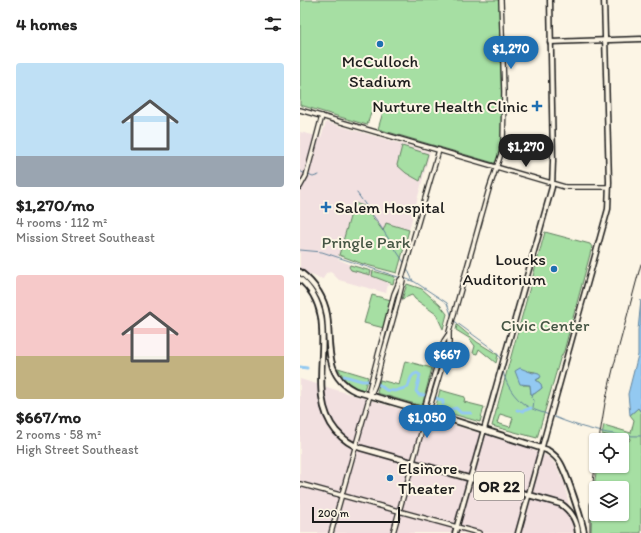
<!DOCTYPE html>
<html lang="en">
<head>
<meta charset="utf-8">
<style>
	:root { --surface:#fff; --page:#f2f2f2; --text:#222; --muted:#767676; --accent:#1f6fb2 }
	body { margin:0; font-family:Itim,sans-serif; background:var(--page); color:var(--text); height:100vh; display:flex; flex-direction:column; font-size:15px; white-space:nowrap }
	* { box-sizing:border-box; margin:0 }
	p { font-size:13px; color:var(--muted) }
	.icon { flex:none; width:22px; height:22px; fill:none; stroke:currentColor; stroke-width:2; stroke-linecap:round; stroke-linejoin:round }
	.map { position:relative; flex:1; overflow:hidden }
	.drawer { display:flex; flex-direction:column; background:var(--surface); width:300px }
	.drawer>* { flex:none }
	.controls { position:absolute; left:289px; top:433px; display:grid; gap:8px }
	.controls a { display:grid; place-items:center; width:40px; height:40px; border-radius:4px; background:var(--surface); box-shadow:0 1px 3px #0004; font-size:20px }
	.scale { position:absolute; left:12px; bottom:10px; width:88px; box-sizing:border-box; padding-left:4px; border:2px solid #1c1c1c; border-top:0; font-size:11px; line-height:14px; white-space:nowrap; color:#1c1c1c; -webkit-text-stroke:3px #fcf5e5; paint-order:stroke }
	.price { position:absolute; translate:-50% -34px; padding:0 9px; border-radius:14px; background:var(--accent); color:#fff; font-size:13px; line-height:26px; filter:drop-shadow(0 1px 2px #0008) }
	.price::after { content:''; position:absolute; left:50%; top:24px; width:12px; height:9px; margin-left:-6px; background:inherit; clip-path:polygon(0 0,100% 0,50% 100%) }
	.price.current { background:#222; color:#fff }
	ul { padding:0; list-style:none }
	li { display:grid; align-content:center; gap:8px; height:212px; padding:0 16px }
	li span { display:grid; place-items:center; height:124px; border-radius:4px; color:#555 }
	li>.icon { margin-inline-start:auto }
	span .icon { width:72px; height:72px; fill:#fffc; stroke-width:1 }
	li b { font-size:17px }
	h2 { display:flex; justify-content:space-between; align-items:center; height:48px; padding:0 16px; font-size:17px }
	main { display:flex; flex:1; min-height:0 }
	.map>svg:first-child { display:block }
</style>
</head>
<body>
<main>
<section class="drawer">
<h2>4 homes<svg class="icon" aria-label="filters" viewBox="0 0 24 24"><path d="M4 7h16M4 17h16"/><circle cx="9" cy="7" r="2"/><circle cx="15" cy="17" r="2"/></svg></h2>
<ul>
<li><span style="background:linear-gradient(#bfe0f5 75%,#9aa5b1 0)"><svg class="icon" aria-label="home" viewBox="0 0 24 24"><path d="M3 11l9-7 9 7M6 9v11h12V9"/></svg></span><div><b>$1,270/mo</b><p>4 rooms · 112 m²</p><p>Mission Street Southeast</p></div></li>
<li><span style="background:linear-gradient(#f6c9c9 65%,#c2b280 0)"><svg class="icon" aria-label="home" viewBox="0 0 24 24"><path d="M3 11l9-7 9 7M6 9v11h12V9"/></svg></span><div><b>$667/mo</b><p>2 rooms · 58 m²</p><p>High Street Southeast</p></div></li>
</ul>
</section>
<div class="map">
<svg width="341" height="533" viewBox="0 0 341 533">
	<rect width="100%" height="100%" fill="#fcf5e5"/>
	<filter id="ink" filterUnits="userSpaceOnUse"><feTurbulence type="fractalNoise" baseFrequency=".025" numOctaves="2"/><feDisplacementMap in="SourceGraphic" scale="8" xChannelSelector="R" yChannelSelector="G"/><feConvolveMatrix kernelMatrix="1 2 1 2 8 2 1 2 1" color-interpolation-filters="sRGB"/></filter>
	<g filter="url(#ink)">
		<!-- built -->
		<g fill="#f2e0e0">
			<path d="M26,122L130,152L109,230L87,224L83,231L64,206L54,203L38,259L51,265L90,276L86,293L39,280L31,272L26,273L23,279L8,274L0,269V132L21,137Z"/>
			<path d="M0,379L226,447L249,457L256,465L265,485L274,533H0Z"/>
		</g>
		<!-- green -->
		<g fill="#a6dfa3" stroke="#617e60" fill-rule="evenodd">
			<path d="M0,0H200L202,140L200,152L196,162L194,163L78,129L85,105L75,101L67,125L0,105Z"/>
			<path d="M102,146L128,154L120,181L106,173L97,165Z"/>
			<path d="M54,203L64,206L83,231L86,223L109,230L97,273L63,264L39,255Z"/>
			<path d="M245,232L290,244L292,247L264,351L260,359L237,438L192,426ZM229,371L235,372L240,378L236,380L240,383L242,388L234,394H231L230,385H223L220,382ZM200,414L213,418L210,427L197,423Z"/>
			<path d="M50,265L71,271L70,275L51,270L49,267Z"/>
			<path d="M73,271L95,277L93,284L72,276Z"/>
			<path d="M107,284L122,289L140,305L147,314L143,329L136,314L115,299L112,295L102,299Z"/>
			<path d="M72,295L91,300L84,328L64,323Z"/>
			<path d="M157,325L177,342L198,355L196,363L179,349L177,354L173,353L175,346L169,338L156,330Z"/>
			<path d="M105,361L132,368L122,406L77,393L80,380L99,385Z"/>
			<path d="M38,368L68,377L64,390C50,386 45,381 38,368Z"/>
			<path d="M140,390L165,397L164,402L184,407L180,422L135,409Z"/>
			<path d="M338,408L341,412V533H291L292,500L297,466H322V440H302V435L329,441L331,438L328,439L302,434L304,425L331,433L334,420L330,415ZM296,488H322V514H296Z"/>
		</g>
		<!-- water -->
		<g fill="#93c9f1" stroke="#63849c">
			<path d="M341,300V412L338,408L330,415L328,394L338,355V330Z"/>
			<path d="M220,368L233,373L235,372L239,373L241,377L236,380L241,384L242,388L234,394H231L230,385L220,384L215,371Z"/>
		</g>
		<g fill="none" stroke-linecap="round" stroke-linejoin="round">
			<!-- stream -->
			<g stroke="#63849c" stroke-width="1">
				<path d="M0,171L5,174"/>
				<path d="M8,175L13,177L19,175"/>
				<path d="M57,193L77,221L105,264"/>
				<path d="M0,250L22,252L101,278"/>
				<path d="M106,266L113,281"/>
				<path d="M104,278L115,282L147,303L152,317"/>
				<path d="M153,320L194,350L199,356L201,361"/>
				<path d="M203,370C205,384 214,397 225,405C232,410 242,412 249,415"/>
				<path d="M233,394L232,398L234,400L233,408"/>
				<path d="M252,416C277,427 314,437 341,436"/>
			</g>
			<!-- canal -->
			<g stroke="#93c9f1" stroke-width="3">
				<path d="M0,367L7,368"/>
				<path d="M44,376L62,381H70"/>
				<path d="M77,383L86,390L95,391L108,387C110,381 110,375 117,373L120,375L116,391L119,395H127"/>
				<path d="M136,398L143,401V404"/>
				<path d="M148,410L156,408L161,413H171"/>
				<path d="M217,410L223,411L231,408"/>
			</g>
			<defs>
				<g id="secondary">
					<path d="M0,110L265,187H309"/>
					<path d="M0,187L6,176L22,116"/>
					<path d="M70,395L69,390L94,294L100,280L102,278"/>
					<path d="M127,412L125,406L144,341L148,335"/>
					<path d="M0,484L179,533"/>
					<path d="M31,533L70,395C77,386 78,372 81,361C89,334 97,307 103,280L102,278L139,150"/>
					<path d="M93,533L127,412L130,407L149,343V332L189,189L203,148L204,92L201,0"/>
				</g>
				<g id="primary">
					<path d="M250,42L341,39"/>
					<path d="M155,533L252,187L253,161L250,0"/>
					<path d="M218,533L308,209L309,182L304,0"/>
				</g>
				<g id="highway">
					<path d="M0,272C14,283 24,297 27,315C31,343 23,376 55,391L137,415L247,450C251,453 256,456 259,461C266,471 282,520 284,533"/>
					<path d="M0,279C47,319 0,387 36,431C43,439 50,445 61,448L261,504C271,511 277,521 278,533"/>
				</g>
			</defs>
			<!-- secondary casing -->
			<use href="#secondary" stroke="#1c1c1c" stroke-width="6"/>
			<!-- primary casing -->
			<use href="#primary" stroke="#1c1c1c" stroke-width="7"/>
			<!-- highway casing -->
			<use href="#highway" stroke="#1c1c1c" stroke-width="8"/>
			<!-- secondary -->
			<use href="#secondary" stroke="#fcf5e5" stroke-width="3.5"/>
			<!-- primary -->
			<use href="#primary" stroke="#fcf5e5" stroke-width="4"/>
			<!-- highway -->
			<use href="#highway" stroke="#fcf5e5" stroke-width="4.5"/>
			<!-- rail -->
			<g stroke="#1c1c1c" stroke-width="1">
				<path d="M299,440L305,403L314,365L341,264"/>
				<path d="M290,533V505L296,459"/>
			</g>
		</g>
	</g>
	<!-- markers -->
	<g fill="#1f6fb2" stroke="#fcf5e5" stroke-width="1.5">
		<circle cx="80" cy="44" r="4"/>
		<path d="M235 100h4v4h4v4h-4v4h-4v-4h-4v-4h4z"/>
		<path d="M24 201h4v4h4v4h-4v4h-4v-4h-4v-4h4z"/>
		<circle cx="254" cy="269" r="4"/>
		<circle cx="90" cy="478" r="4"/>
	</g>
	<g text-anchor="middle" stroke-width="4" stroke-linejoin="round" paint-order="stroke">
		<!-- shield labels -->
		<rect fill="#fcf5e5" stroke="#5f5d58" stroke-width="1" x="174" y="472" width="50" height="28" rx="3"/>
		<g font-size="16" font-weight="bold" fill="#1c1c1c">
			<text x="199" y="492">OR 22</text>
		</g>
		<!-- poi labels -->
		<g font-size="17" fill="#1c1c1c" stroke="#fcf5e5" text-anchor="end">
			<text x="80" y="67" text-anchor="middle">McCulloch<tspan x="80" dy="20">Stadium</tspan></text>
			<text x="228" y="112">Nurture Health Clinic</text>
			<text x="35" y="213" text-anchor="start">Salem Hospital</text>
			<text x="246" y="265">Loucks<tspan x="246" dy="20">Auditorium</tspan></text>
			<text x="98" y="474" text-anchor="start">Elsinore<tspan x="98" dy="20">Theater</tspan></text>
		</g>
		<!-- park labels -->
		<g font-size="17" fill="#455644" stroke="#fcf5e5">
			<text x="66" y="248">Pringle Park</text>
			<text x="245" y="331">Civic Center</text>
		</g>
	</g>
</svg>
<div class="controls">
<a><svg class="icon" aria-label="locate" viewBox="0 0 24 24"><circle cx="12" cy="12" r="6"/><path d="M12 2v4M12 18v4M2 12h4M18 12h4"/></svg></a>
<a><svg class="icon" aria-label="layers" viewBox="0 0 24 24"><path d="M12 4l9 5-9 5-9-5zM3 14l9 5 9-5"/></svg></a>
</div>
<div class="scale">200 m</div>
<b class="price" style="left:211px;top:70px">$1,270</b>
<b class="price current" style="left:226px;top:168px">$1,270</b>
<b class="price" style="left:147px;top:376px">$667</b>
<b class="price" style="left:127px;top:439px">$1,050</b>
</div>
</main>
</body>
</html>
